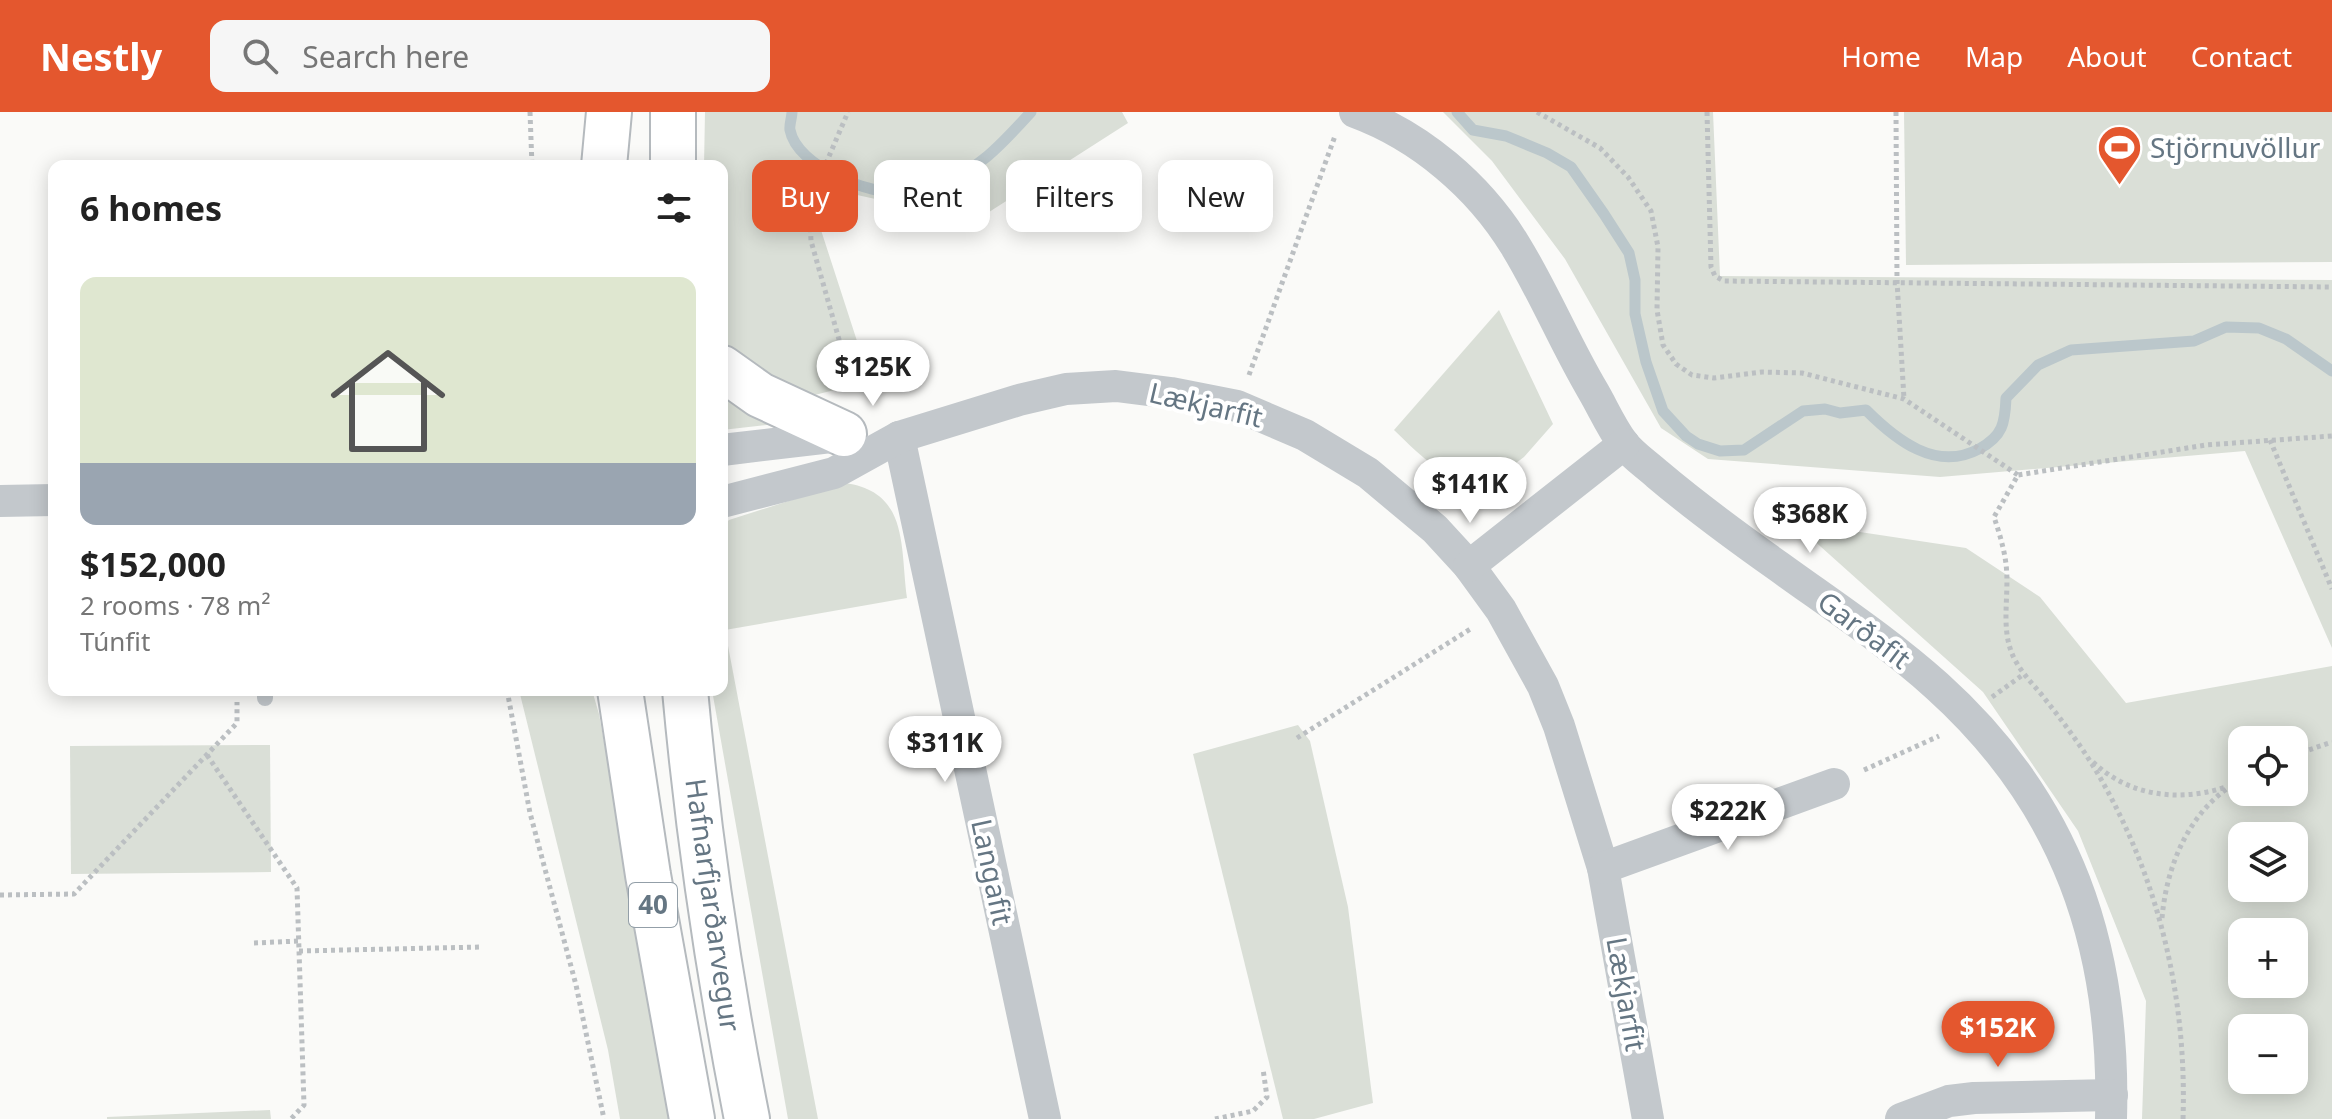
<!DOCTYPE html>
<html lang="en">
<head>
<meta charset="utf-8">
<style>
	:root { --surface:#fff; --page:#f6f6f6; --text:#222; --muted:#767676; --line:#e0e0e0; --accent:#e4572e }
	body { margin:0; font-family:"Noto Sans",sans-serif; background:var(--page); color:var(--text); height:100vh; display:flex; flex-direction:column; font-size:30px; white-space:nowrap }
	* { box-sizing:border-box; margin:0 }
	p { font-size:26px; color:var(--muted) }
	.icon { flex:none; width:44px; height:44px; fill:none; stroke:currentColor; stroke-width:2; stroke-linecap:round; stroke-linejoin:round }
	.map { position:relative; flex:1; overflow:hidden }
	.details { position:absolute; left:48px; top:48px; width:680px; height:536px; display:flex; flex-direction:column; background:var(--surface); border-radius:16px; box-shadow:0 4px 20px #0003 }
	.details>* { flex:none }
	.hud { position:absolute; left:752px; top:48px; width:760px; height:72px; display:flex; gap:16px }
	.buttons { position:absolute; left:2228px; top:614px; display:grid; gap:16px }
	.buttons a { display:grid; place-items:center; width:80px; height:80px; border-radius:16px; background:var(--surface); box-shadow:0 4px 20px #0003; font-size:40px }
	.price { position:absolute; translate:-50% -68px; padding:0 18px; border-radius:28px; background:#fff; color:#222; font-size:26px; line-height:52px; filter:drop-shadow(0 2px 4px #0008) }
	.price::after { content:''; position:absolute; left:50%; top:48px; width:24px; height:18px; margin-left:-12px; background:inherit; clip-path:polygon(0 0,100% 0,50% 100%) }
	.price.current { background:var(--accent); color:#fff }
	ul { padding:0; list-style:none }
	li { display:grid; align-content:center; gap:16px; height:424px; padding:0 32px }
	li+li { border-top:2px solid var(--line) }
	li span { display:grid; place-items:center; height:248px; border-radius:16px; color:#555 }
	li>.icon { margin-inline-start:auto }
	span .icon { width:144px; height:144px; fill:#fffc; stroke-width:1 }
	li b { font-size:34px }
	h2 { display:flex; justify-content:space-between; align-items:center; height:96px; padding:0 32px; font-size:34px }
	.tag { padding:0 28px; border-radius:16px; background:var(--surface); box-shadow:0 4px 20px #0003; font-size:28px; line-height:72px }
	.tag.current { background:var(--accent); color:#fff }
	header { display:flex; align-items:center; gap:48px; box-sizing:border-box; height:112px; padding:0 40px; background:var(--accent); color:#fff }
	header strong { font-size:38px }
	nav { display:flex; gap:44px; margin-inline-start:auto; font-size:28px }
	.search { width:560px; height:72px; background:var(--page); display:flex; align-items:center; gap:20px; box-sizing:border-box; padding:0 28px; border-radius:16px; color:var(--muted); font-size:30px }
	.map>svg:first-child { display:block }
</style>
</head>
<body>
<header>
<strong>Nestly</strong>
<div class="search"><svg class="icon" aria-label="search" viewBox="0 0 24 24"><circle cx="10" cy="10" r="6"/><path d="M15 15l6 6"/></svg>Search here</div>
<nav><a>Home</a><a>Map</a><a>About</a><a>Contact</a></nav>
</header>
<div class="map">
<svg width="2332" height="1007" viewBox="0 0 2332 1007">
	<rect width="100%" height="100%" fill="#fafaf8"/>
	<!-- green -->
	<g fill="#dadfd7" fill-rule="evenodd">
		<path d="M705,0H1122L1128,11L975,109L821,75C813,90 812,100 820,115L870,269L779,292L722,239V54H704Z"/>
		<path d="M1443,0H1713L1720,164L2332,168V536L2245,339L1940,365L1708,347L1661,316L1565,147L1492,49Z"/>
		<path d="M1904,0H2332V150L1906,153Z"/>
		<path d="M1499,198L1553,312L1524,345L1487,373C1446,371 1422,345 1394,318Z"/>
		<path d="M722,276L776,312L722,318Z"/>
		<path d="M845,371C909,380 900,434 907,486L725,518L818,1007H788L712,578H722V414L729,408Z"/>
		<path d="M1801,417H1840L1966,436L2040,485L2126,591L2332,554V1007H2142L2146,889L2078,719L1983,580ZM2242,628H2294V680H2242ZM2242,724H2294V776H2242ZM2242,820H2294V872H2242ZM2294,916V968H2242V916Z"/>
		<path d="M519,578H592L599,602L672,1007H620L608,938Z"/>
		<path d="M1298,613L1310,629L1348,795L1373,991L1314,1007H1283L1193,642Z"/>
		<path d="M270,633L271,760L71,762L70,634Z"/>
		<path d="M270,998L271,1007H107V1005Z"/>
	</g>
	<g fill="none" stroke-linecap="round" stroke-linejoin="round">
		<!-- stream -->
		<g stroke="#bbc7cb" stroke-width="11">
			<path d="M792,0C792,5 789,14 790,18C797,55 870,83 903,81C913,80 925,78 934,75C975,62 1003,31 1031,0"/>
			<path d="M1457,0L1473,18L1506,24L1547,41L1571,55L1604,102L1629,141L1635,168V202L1646,250L1663,299L1686,324L1698,332L1720,339L1744,338L1803,299L1825,297L1840,301L1866,298C1896,328 1936,360 1979,337C2003,324 2005,311 2006,286L2038,253L2071,238L2194,229L2226,215L2259,216L2286,227L2332,259"/>
		</g>
		<defs>
			<g id="primary">
				<path d="M604,54L609,0"/>
				<path d="M673,54V0"/>
				<path d="M722,256L760,283L844,322"/>
				<path d="M620,578L648,763L692,1007"/>
				<path d="M685,578C698,722 719,865 747,1007"/>
			</g>
		</defs>
		<!-- primary casing -->
		<use href="#primary" stroke="#b5babe" stroke-width="48"/>
		<!-- path -->
		<g stroke="#bbbfc2" stroke-width="5" stroke-dasharray="4 4" stroke-linecap="butt">
			<path d="M530,0L532,54"/>
			<path d="M1537,0L1600,36L1628,65L1651,99L1658,135L1657,198L1663,233L1676,252L1692,263L1714,266L1762,260L1802,261L1904,287L2018,363"/>
			<path d="M1707,0L1711,155L1715,164L1724,169L2332,175"/>
			<path d="M1896,0L1897,169L1904,287"/>
			<path d="M848,259L811,129L809,91L848,0"/>
			<path d="M1249,263L1335,24"/>
			<path d="M2270,328L2332,477"/>
			<path d="M507,578L530,701L576,873L604,1007"/>
			<path d="M1992,585L2024,562"/>
			<path d="M1297,626L1472,516"/>
			<path d="M207,643L297,776L304,993L291,1007"/>
			<path d="M2294,643L2332,630"/>
			<path d="M2093,650C2130,685 2180,690 2226,675"/>
			<path d="M1864,658L1939,624"/>
			<path d="M0,783L74,782L237,611V590"/>
			<path d="M2162,806C2167,750 2191,695 2242,667"/>
			<path d="M254,831L299,829"/>
			<path d="M299,839L481,835"/>
			<path d="M1215,1007L1253,999L1267,985L1263,957"/>
			<path d="M2183,1007C2187,886 2159,767 2098,662C2082,635 2064,611 2045,587C2035,574 2023,563 2015,548C1999,518 2010,485 2006,452C2004,436 1999,420 1994,405L2018,363L2206,333L2332,324"/>
		</g>
		<!-- service -->
		<path stroke="#c3c8cc" stroke-width="16" d="M265,578V586"/>
		<!-- minor -->
		<g stroke="#c3c8cc" stroke-width="32">
			<path d="M1355,0C1420,24 1479,74 1515,133C1544,180 1565,232 1593,279C1603,296 1611,315 1623,331C1632,343 1646,352 1657,362C1696,395 1737,425 1778,454C1832,493 1888,530 1937,574C2067,691 2116,834 2111,1007"/>
			<path d="M899,325L1045,1007"/>
			<path d="M722,338L848,323"/>
			<path d="M0,389L54,388"/>
			<path d="M722,390L834,361L899,325L1019,288L1066,277L1116,274L1171,281L1237,294L1305,323L1368,361L1435,417L1469,454L1501,498L1543,574L1559,614L1603,756L1648,1007"/>
			<path d="M1469,454L1624,332"/>
			<path d="M1603,756L1834,672"/>
			<path d="M1901,1007L1949,989L1974,986L2112,983"/>
		</g>
		<!-- primary -->
		<use href="#primary" stroke="#fff" stroke-width="44"/>
	</g>
	<!-- icons -->
	<defs>
		<symbol id="stadium-pin" viewBox="-11 -11 22 30"><path d="M0 17L-7.5 6A9.5 9.5 0 1 1 7.5 6Z" fill="#e4572e" stroke="#fff"/><path d="M0-5a6.5 5 0 1 0 0 10a6.5 5 0 1 0 0-10ZM-3.5-1.8h7v3.6h-7Z" fill="#fff"/></symbol>
	</defs>
	<g fill-rule="evenodd">
		<use href="#stadium-pin" x="2094" y="10" width="51" height="69"/>
	</g>
	<g text-anchor="middle" stroke-width="8" stroke-linejoin="round" paint-order="stroke">
		<!-- shield labels -->
		<rect fill="#fff" stroke="#939fa8" stroke-width="2" x="629" y="771" width="48" height="44" rx="6"/>
		<g font-size="26" font-weight="bold" fill="#657683">
			<text x="653" y="802">40</text>
		</g>
		<!-- poi labels -->
		<g font-size="28" fill="#657683" stroke="#fff" text-anchor="start">
			<text x="2150" y="46">Stjörnuvöllur</text>
		</g>
		<!-- street labels -->
		<g font-size="28" fill="#657683" stroke="#fff">
			<text transform="translate(1206 293) rotate(13)" y="10">Lækjarfit</text>
			<text transform="translate(1864 518) rotate(37)" y="10">Garðafit</text>
			<text transform="translate(992 760) rotate(78)" y="10">Langafit</text>
			<text transform="translate(713 793) rotate(82)" y="10">Hafnarfjarðarvegur</text>
			<text transform="translate(1626 882) rotate(80)" y="10">Lækjarfit</text>
		</g>
	</g>
</svg>
<div class="buttons">
<a><svg class="icon" aria-label="locate" viewBox="0 0 24 24"><circle cx="12" cy="12" r="6"/><path d="M12 2v4M12 18v4M2 12h4M18 12h4"/></svg></a>
<a><svg class="icon" aria-label="layers" viewBox="0 0 24 24"><path d="M12 4l9 5-9 5-9-5zM3 14l9 5 9-5"/></svg></a>
<a>+</a>
<a>−</a>
</div>
<b class="price" style="left:873px;top:296px">$125K</b>
<b class="price" style="left:1470px;top:413px">$141K</b>
<b class="price" style="left:1810px;top:443px">$368K</b>
<b class="price" style="left:945px;top:672px">$311K</b>
<b class="price" style="left:1728px;top:740px">$222K</b>
<b class="price current" style="left:1998px;top:957px">$152K</b>
<div class="hud">
<a class="tag current">Buy</a>
<a class="tag">Rent</a>
<a class="tag">Filters</a>
<a class="tag">New</a>
</div>
<section class="details">
<h2>6 homes<svg class="icon" aria-label="filters" viewBox="0 0 24 24"><path d="M4 7h16M4 17h16"/><circle cx="9" cy="7" r="2"/><circle cx="15" cy="17" r="2"/></svg></h2>
<ul>
<li><span style="background:linear-gradient(#dfe7d0 75%,#9aa5b1 0)"><svg class="icon" aria-label="home" viewBox="0 0 24 24"><path d="M3 11l9-7 9 7M6 9v11h12V9"/></svg></span><div><b>$152,000</b><p>2 rooms · 78 m²</p><p>Túnfit</p></div></li>
</ul>
</section>
</div>
</body>
</html>
